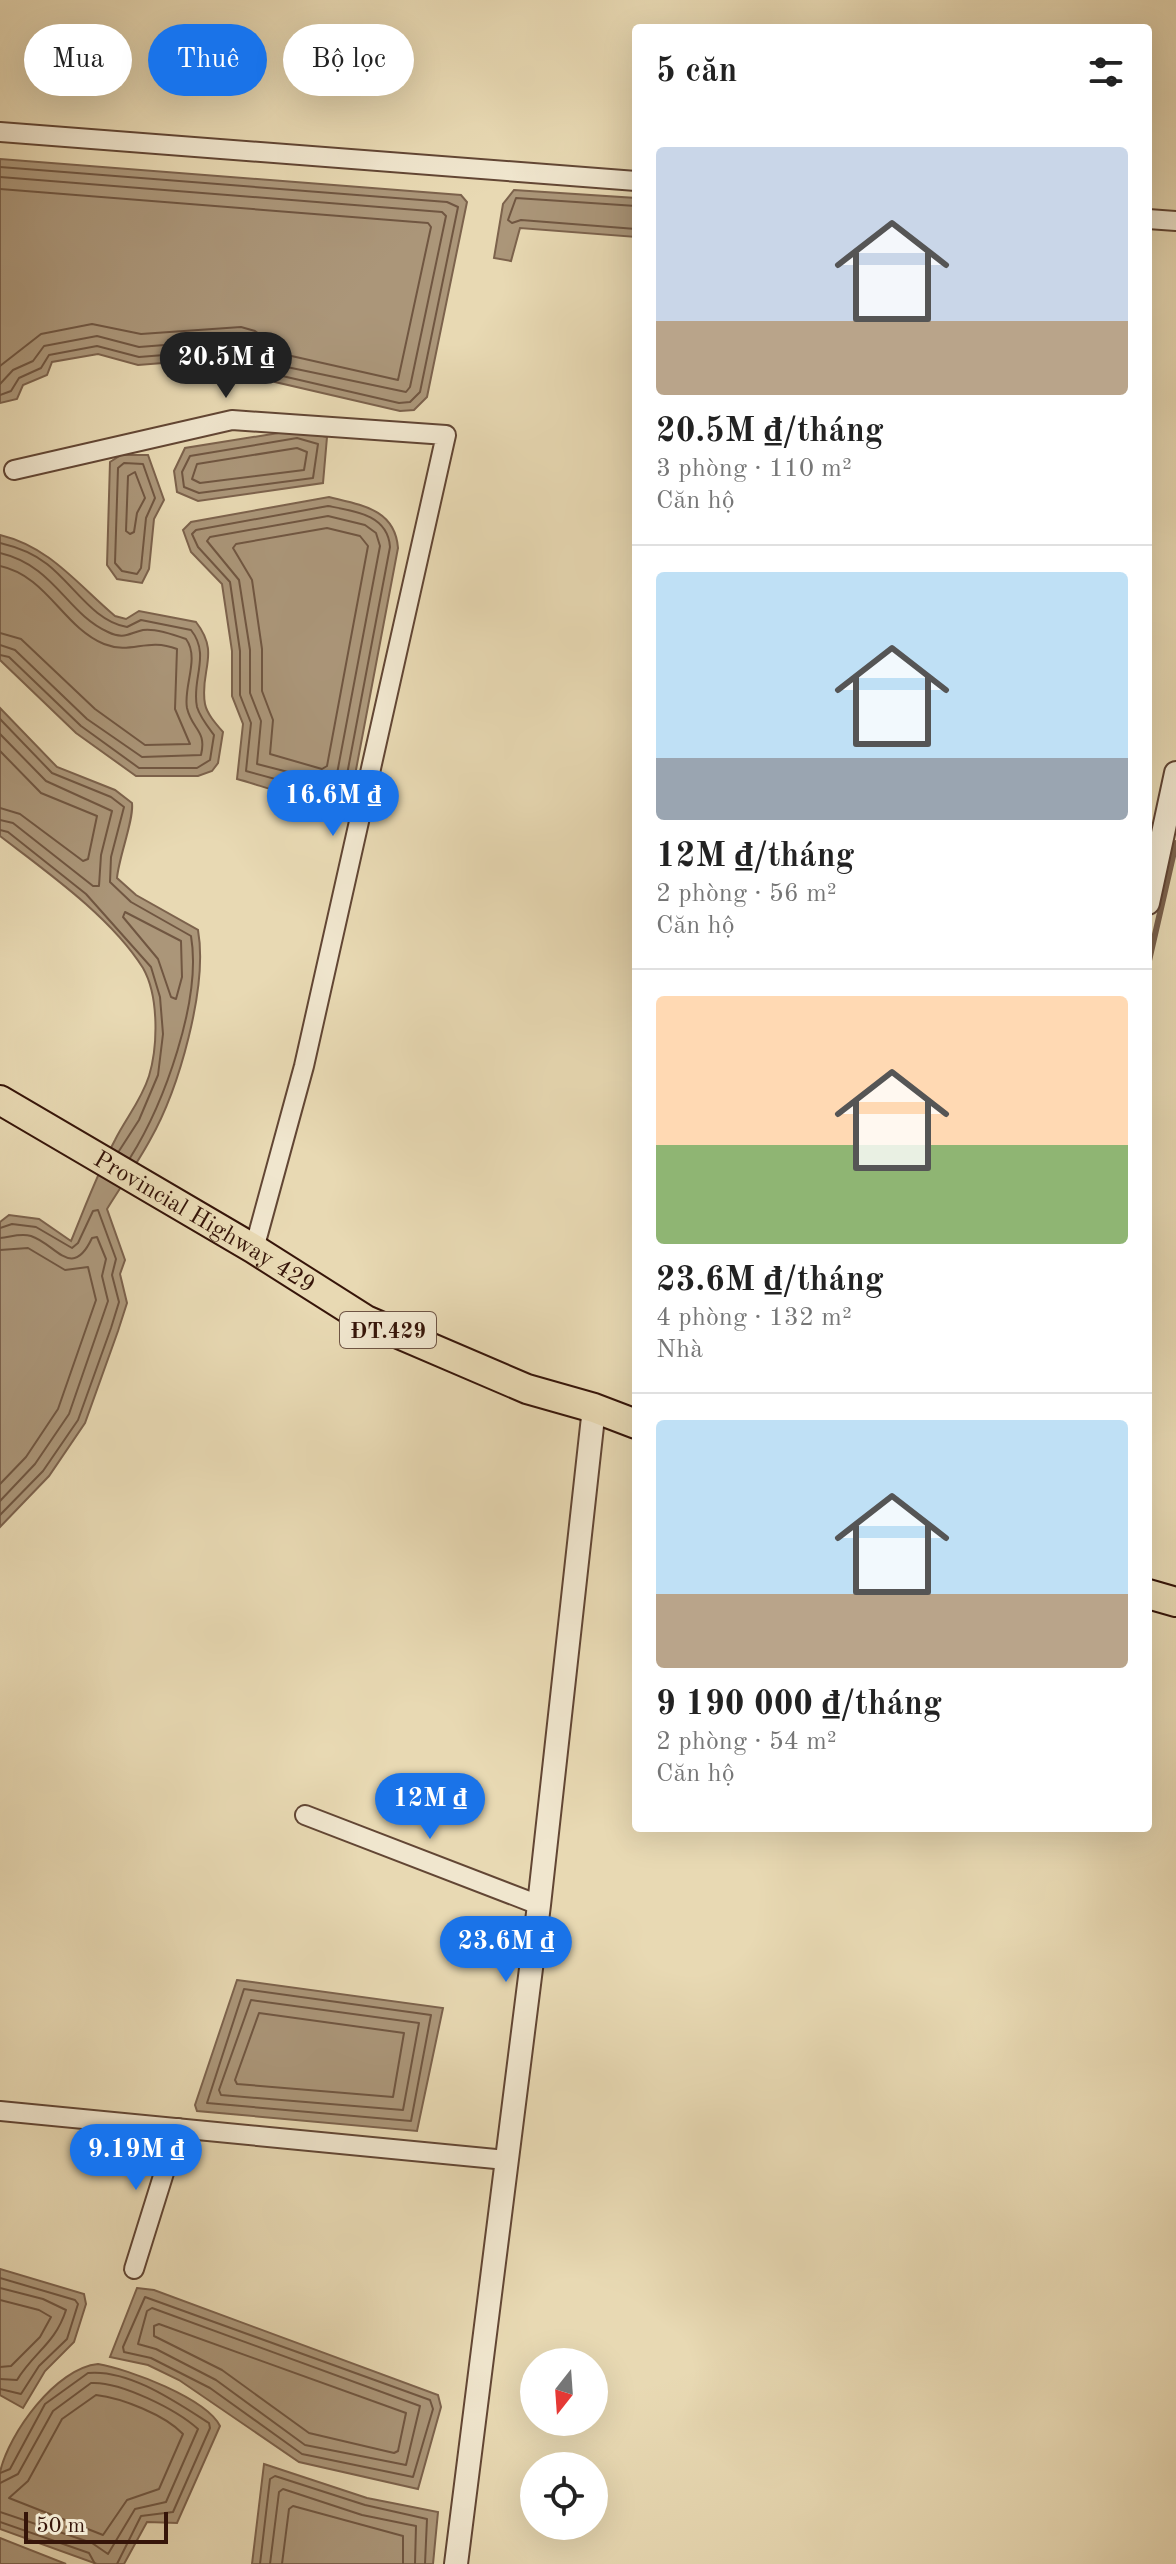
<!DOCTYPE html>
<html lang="vi">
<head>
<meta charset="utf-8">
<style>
	:root { --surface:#fff; --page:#f6f6f6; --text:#222; --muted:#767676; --line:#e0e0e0; --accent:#1a73e8 }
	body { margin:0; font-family:"Old Standard TT",serif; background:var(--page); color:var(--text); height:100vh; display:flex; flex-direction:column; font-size:30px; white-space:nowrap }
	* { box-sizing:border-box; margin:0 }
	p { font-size:26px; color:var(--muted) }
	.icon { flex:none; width:44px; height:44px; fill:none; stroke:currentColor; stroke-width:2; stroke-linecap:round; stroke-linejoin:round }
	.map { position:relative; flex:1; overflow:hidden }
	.drawer { position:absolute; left:632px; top:24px; width:520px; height:1808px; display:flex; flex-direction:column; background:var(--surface); border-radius:8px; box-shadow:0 8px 32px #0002 }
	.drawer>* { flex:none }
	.top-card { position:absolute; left:24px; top:24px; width:488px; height:72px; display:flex; gap:16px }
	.needle { width:52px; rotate:197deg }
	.fabs { position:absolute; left:520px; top:2348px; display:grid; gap:16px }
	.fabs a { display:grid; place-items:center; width:88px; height:88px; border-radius:50%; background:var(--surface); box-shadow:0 8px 32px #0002; font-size:40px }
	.scale { position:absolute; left:24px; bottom:20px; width:144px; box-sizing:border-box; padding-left:8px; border:4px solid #361509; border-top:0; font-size:22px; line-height:28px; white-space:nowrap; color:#361509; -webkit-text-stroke:6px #f0e6ce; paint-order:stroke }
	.price { position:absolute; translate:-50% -68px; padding:0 18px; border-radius:28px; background:var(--accent); color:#fff; font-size:26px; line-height:52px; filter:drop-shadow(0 2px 4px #0008) }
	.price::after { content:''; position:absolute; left:50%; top:48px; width:24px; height:18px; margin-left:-12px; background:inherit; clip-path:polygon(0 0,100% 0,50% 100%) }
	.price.current { background:#222; color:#fff }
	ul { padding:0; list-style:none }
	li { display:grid; align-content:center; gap:16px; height:424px; padding:0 24px }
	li+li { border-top:2px solid var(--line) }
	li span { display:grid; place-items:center; height:248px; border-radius:8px; color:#555 }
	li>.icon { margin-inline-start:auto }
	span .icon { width:144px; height:144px; fill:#fffc; stroke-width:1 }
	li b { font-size:34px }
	h2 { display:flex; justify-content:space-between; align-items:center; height:96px; padding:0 24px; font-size:34px }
	.tag { padding:0 28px; border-radius:36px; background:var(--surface); box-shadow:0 8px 32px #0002; font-size:28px; line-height:72px }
	.tag.current { background:var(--accent); color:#fff }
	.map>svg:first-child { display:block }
</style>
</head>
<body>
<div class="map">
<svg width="1176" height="2564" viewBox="0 0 1176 2564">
	<rect width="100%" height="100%" fill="#e8d9b3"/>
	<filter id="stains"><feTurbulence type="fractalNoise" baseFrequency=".0025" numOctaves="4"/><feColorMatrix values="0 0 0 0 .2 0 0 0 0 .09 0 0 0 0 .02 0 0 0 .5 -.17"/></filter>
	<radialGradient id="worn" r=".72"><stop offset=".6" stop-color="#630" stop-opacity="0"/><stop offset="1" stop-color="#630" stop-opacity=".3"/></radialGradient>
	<!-- water -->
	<g fill="#ab9679" stroke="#7c624c" stroke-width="2">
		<path d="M0,159L461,195L467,202L427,397L414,410L400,411L275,382L239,357L138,365L98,354L52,362L47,375L23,385L17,399L0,403Z"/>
		<path d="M514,190L636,198V237L520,228L511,261L494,258L503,204Z"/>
		<path d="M297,430L327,437L323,483L198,501L177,492L174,471L185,448Z"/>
		<path d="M121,455H148L164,500L154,519L149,569L142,583L117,579L107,565L110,462Z"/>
		<path d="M329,497C361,505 395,509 398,548L352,791C324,813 269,787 237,779L243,724L232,696V651L222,584L191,552L183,530L191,522Z"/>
		<path d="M0,535C50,547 77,584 115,616L126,619L139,611L196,622C221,654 199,671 205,704C207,714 216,724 223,732L218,763L212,771L198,776H136L76,733L0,660Z"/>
		<path d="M0,708L57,767L115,790L132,803C134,820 119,856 117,878L136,895L198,930C208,987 179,1089 150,1140C137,1164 121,1186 107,1209L125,1260L120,1274L127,1303L118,1331L85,1423L49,1476L0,1527V1222L9,1215L39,1219L71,1241C85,1207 98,1172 115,1140C126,1118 141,1101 149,1076C158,1046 159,996 143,968C111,917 47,872 0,836Z"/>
		<path d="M237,1980L443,2008L417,2131L197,2111L195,2105Z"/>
		<path d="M0,2269L84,2294L86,2304L74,2342L45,2371L23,2408L0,2395Z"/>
		<path d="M137,2288L154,2290L438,2395L441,2407L418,2489L299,2462L179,2380L148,2365L110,2357Z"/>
		<path d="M98,2364C128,2369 206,2398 220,2426L177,2523L147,2522L124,2564H97L0,2529C0,2511 0,2489 0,2472C9,2433 56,2368 98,2364Z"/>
		<path d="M264,2464L367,2498L438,2512L433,2564H252Z"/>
		<path d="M0,2538L66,2564H0Z"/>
	</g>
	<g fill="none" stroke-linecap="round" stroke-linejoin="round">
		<!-- shore -->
		<g stroke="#705641" stroke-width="2">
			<path d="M0,167L447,202L458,207L420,392L410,402L399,403L278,375L240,349L139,357L97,346L49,355L41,368L19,378L11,391L0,395"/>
			<path d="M0,177L442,212L446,216L410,387L406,392L282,366L242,339L139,347L97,336L44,346L33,361L13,370L0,384"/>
			<path d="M0,189L428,223L431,227L398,380L287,355L255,331L241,327L141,334L92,324L41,334L0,366"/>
			<path d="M636,206L516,198L508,220L512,223L521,220L636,229"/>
			<path d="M297,438L318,444L313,478L199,493L184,487L182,472L190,456Z"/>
			<path d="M297,448L307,452L304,470L200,483L192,479L197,464Z"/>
			<path d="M124,463L143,464L155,498L146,518L141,568L137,574L122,571L115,563L118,468Z"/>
			<path d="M135,472L145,498L137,513L134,532L130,534L126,531L128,476Z"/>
			<path d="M328,506C355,511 388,515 390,547L345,785L338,791L327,793L246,771L251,723L240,695V651L230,582L198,547L192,534L196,530Z"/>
			<path d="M328,516L365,525L376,533L380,546L336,779L327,782L257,764L261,721L250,693V650L239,580L207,541L210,537Z"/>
			<path d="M327,528L360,536L368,546L327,766L322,769L270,754L273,720L262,691V649L252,580L233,548L236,544Z"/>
			<path d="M0,543C17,547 33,553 47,564C73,584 94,622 127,627L141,620L191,630C211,655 191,680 197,707C200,717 208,727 214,735L210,760L197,768H139L81,726L9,657L0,655"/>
			<path d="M0,553C55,566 66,613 108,632C124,640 129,633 143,630C155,628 175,635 186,639C200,658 183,687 187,708C192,730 207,730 201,755L142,757L87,719L15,650L0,645"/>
			<path d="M0,566C47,576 63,627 104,644C132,655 146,637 177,649L175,709L190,744L145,745L95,709L21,639L0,633"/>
			<path d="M0,719L52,773L111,797L124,807L111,857L110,882L131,902L191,936C202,1000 164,1104 130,1158"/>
			<path d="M0,734L46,781L112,811L101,855L99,886H93L13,823L0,820"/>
			<path d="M0,751L41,793L97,816L88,859L83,861L20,814L0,808"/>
			<path d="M0,830L8,832L86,894L151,967L160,997L163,1034L158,1075L139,1120L119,1151"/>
			<path d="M125,912L181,941L182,977L176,999L171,997L158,959L123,917Z"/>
			<path d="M0,1228L12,1224L36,1227L72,1248L78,1243L93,1211L98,1210L116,1259L112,1275L119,1302L111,1328L78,1420L43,1471L0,1515"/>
			<path d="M0,1238C11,1237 20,1233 31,1236C56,1244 72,1281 92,1238L97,1237L106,1259L102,1276L108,1301L69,1414L35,1464L0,1501"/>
			<path d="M0,1250L28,1248L65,1270L88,1267L96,1300L58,1409L26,1457L0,1484"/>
			<path d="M244,1989L431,2015L411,2121L207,2103Z"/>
			<path d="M251,2000L419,2023L403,2110L221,2095L219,2090Z"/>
			<path d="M259,2013L404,2033L393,2097L237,2084L235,2080Z"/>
			<path d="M0,2278L75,2300L78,2304L67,2339L39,2366L21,2394L0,2389"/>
			<path d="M0,2288L43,2299L66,2310C55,2344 34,2352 17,2380L0,2379"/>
			<path d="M145,2297L430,2400L433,2409L413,2477L302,2454L210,2388L151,2358L124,2352L123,2347Z"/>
			<path d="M0,2300L39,2310L51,2317L40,2337L11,2366L0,2367"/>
			<path d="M152,2308L420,2406L406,2465L305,2445L216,2380L156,2349L138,2344L147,2311Z"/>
			<path d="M159,2324L406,2413L398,2451L394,2453L309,2433L222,2370L154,2336V2326Z"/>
			<path d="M96,2395C122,2398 165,2415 183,2434L159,2489L127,2500L103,2535L9,2498L28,2481L62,2419Z"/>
			<path d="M0,2473L10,2469L45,2404L88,2373C129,2369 176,2402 209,2423L210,2428L173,2512L141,2516L117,2564"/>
			<path d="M0,2483L18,2474L53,2411L91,2383C120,2381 177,2410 198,2429L166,2502L135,2509L108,2554L92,2543L0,2512"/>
			<path d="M0,2522L89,2553L95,2564"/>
			<path d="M260,2564L270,2479L275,2476L365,2505L427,2519L425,2564"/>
			<path d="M270,2564L279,2492L283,2489L362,2515L416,2526L415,2564"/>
			<path d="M282,2564L289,2509L293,2506L403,2536V2564"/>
		</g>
		<!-- stream -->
		<path stroke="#7c624c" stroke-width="6" d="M1148,965L1176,843"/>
		<defs>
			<g id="minor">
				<path d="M0,132L636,181"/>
				<path d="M1148,219L1176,221"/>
				<path d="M14,470L232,420L446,435L304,1066L254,1249"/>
				<path d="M305,1815L539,1905"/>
				<path d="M0,2111L506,2160"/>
				<path d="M134,2269L178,2128"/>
			</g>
			<g id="tertiary">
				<path d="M1148,903L1176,773"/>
				<path d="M456,2564L539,1905L594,1408"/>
			</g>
			<g id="primary">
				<path id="s1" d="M0,1100L254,1249L366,1320L527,1389L594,1408L636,1424"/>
				<path d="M1148,1594L1176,1602"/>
			</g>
		</defs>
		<!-- minor casing -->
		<use href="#minor" stroke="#624634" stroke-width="22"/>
		<!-- tertiary casing -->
		<use href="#tertiary" stroke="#624634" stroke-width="26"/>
		<!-- primary casing -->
		<use href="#primary" stroke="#361509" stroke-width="32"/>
		<!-- minor -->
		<use href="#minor" stroke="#f0e6ce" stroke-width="18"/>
		<!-- tertiary -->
		<use href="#tertiary" stroke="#f0e6ce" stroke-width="22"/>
		<!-- primary -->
		<use href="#primary" stroke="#e8d9b3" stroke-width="28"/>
	</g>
	<g text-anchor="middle" stroke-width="8" stroke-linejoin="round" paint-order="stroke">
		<!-- shield labels -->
		<rect fill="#f0e6ce" stroke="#6e5444" stroke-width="2" x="340" y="1312" width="96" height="36" rx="6"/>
		<g font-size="22" font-weight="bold" fill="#361509">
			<text x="388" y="1338">ĐT.429</text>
		</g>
		<!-- street labels -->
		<g font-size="24" fill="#361509" stroke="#f0e6ce">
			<text dy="8" stroke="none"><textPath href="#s1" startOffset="238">Provincial Highway 429</textPath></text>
		</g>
	</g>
	<rect width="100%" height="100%" filter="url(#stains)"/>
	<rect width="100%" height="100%" fill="url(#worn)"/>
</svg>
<div class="fabs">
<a><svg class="needle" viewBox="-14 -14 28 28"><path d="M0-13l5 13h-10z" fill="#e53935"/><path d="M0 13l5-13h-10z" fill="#767676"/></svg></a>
<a><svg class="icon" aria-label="locate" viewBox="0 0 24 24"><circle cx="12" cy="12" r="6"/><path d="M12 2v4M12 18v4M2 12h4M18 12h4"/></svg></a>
</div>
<div class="scale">50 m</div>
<b class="price current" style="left:226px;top:400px">20.5M ₫</b>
<b class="price" style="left:333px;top:838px">16.6M ₫</b>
<b class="price" style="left:430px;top:1841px">12M ₫</b>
<b class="price" style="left:506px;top:1984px">23.6M ₫</b>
<b class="price" style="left:136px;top:2192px">9.19M ₫</b>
<div class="top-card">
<a class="tag">Mua</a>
<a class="tag current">Thuê</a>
<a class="tag">Bộ lọc</a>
</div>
<section class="drawer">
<h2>5 căn<svg class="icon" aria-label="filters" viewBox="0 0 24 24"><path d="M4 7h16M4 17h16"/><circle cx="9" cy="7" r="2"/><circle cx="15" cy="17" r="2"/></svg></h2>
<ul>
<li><span style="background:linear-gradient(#c9d6e8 70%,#b9a48a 0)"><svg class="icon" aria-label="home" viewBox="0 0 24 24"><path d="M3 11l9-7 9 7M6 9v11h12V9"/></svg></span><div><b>20.5M ₫/tháng</b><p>3 phòng · 110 m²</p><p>Căn hộ</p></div></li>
<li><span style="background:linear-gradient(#bfe0f5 75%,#9aa5b1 0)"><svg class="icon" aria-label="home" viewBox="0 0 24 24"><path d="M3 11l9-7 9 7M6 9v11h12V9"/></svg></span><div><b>12M ₫/tháng</b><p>2 phòng · 56 m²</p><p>Căn hộ</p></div></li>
<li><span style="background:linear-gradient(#ffd9b3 60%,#8fb573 0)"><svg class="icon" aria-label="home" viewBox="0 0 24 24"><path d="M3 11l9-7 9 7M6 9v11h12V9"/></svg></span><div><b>23.6M ₫/tháng</b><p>4 phòng · 132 m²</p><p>Nhà</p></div></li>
<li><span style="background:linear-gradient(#bfe0f5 70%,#b9a48a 0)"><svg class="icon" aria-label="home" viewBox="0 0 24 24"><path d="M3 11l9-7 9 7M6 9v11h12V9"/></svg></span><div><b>9 190 000 ₫/tháng</b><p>2 phòng · 54 m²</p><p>Căn hộ</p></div></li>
</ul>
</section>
</div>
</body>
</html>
